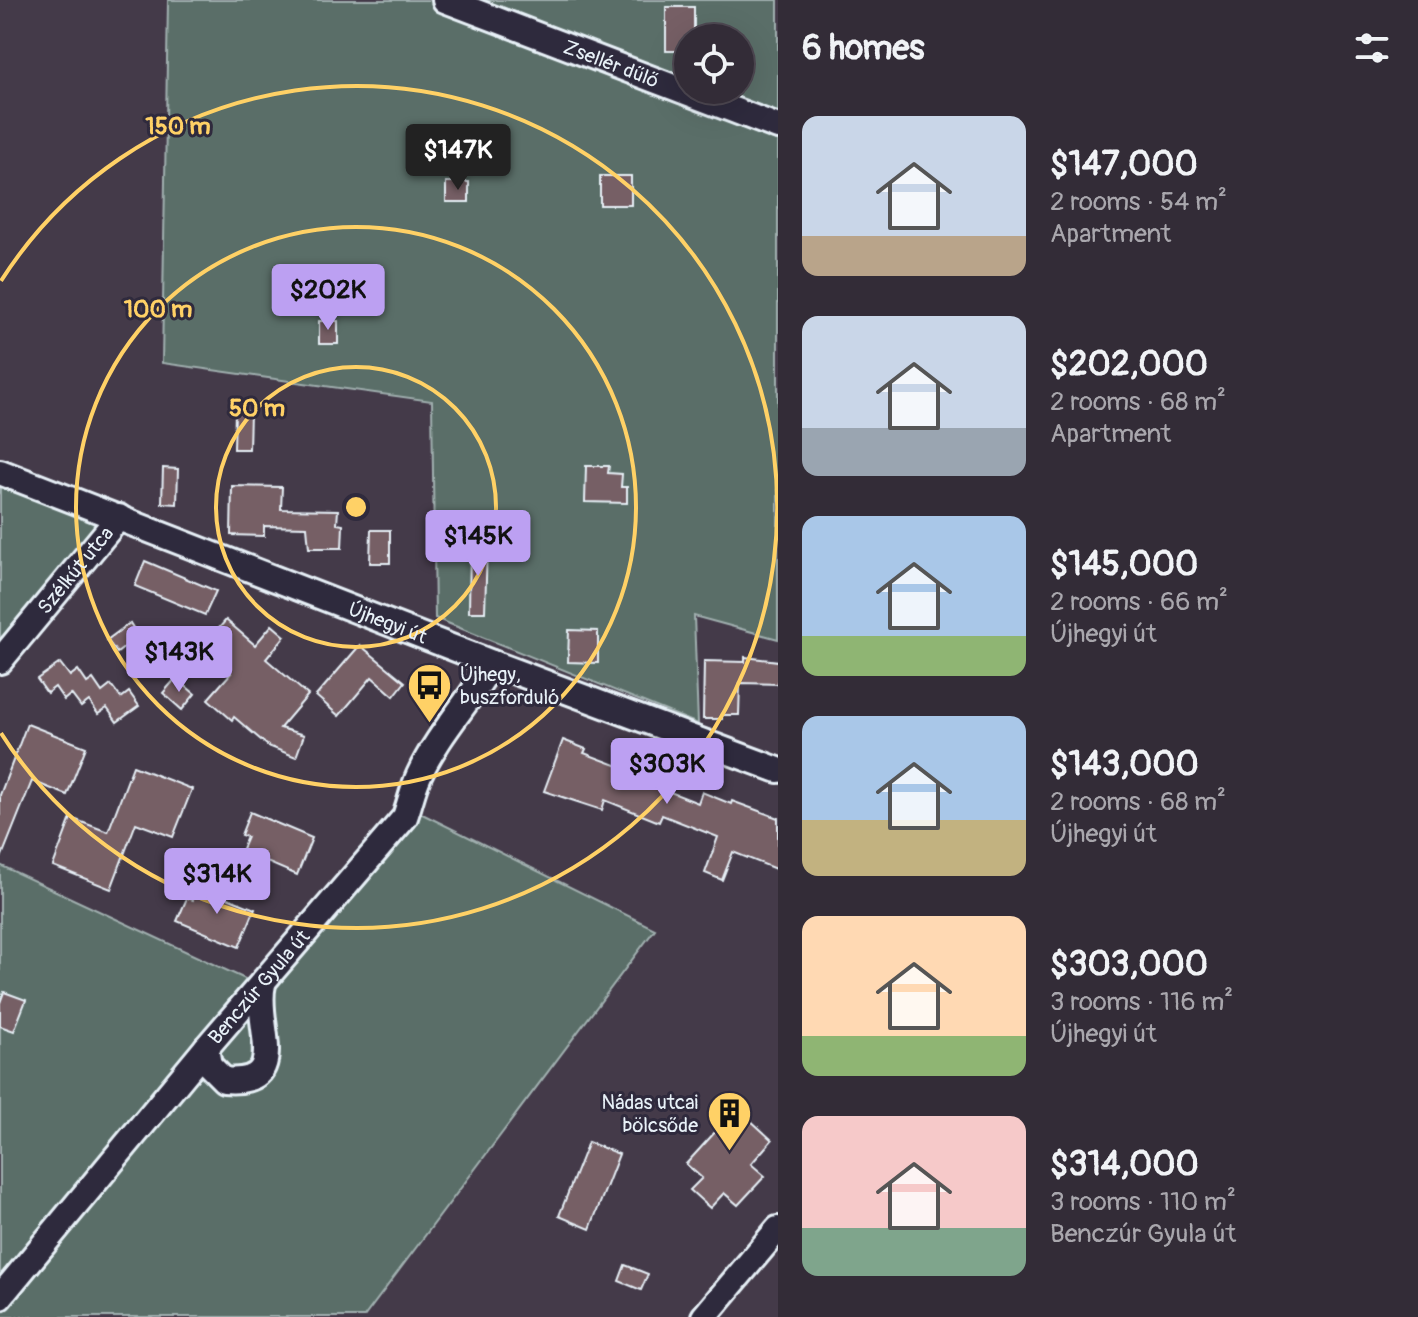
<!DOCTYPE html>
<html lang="en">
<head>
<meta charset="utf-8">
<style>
	:root { --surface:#332c37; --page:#3e3842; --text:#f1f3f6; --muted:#a9a7ad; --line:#4e4852; --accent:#bca0f2 }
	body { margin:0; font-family:Pangolin,sans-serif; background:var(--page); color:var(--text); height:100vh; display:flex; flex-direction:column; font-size:30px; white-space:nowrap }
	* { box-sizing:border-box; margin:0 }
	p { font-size:26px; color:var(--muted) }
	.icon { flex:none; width:44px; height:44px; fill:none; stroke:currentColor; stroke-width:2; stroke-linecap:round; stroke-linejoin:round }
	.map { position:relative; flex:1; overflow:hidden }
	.sheet { display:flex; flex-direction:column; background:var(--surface); width:640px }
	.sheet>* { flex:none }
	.buttons { position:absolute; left:674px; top:24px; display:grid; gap:16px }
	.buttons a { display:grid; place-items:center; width:80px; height:80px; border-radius:50%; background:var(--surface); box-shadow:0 8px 32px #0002,0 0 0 2px var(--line); font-size:40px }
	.price { position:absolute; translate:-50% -68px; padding:0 18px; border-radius:8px; background:var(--accent); color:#111; font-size:26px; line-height:52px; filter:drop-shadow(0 2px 4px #0008) }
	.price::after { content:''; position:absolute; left:50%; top:48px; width:24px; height:18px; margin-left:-12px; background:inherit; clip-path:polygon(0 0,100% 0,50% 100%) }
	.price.current { background:#222; color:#fff }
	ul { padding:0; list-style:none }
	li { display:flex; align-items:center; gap:24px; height:200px; padding:0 24px }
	li span { display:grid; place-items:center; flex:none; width:224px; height:160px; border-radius:16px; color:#555 }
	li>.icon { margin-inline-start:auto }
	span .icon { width:96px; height:96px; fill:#fffc; stroke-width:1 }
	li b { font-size:34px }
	h2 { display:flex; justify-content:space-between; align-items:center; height:96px; padding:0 24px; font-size:34px }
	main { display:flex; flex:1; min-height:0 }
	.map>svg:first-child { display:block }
</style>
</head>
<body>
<main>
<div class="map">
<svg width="778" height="1317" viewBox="0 0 778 1317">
	<rect width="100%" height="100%" fill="#443a49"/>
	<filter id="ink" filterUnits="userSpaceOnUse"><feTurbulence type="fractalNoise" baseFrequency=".0125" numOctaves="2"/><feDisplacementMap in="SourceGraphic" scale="16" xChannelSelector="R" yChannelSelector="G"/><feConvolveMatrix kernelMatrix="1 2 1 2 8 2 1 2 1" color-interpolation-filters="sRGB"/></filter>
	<g filter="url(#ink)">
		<!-- green -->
		<g fill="#5a6e67" stroke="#a1b0b0" stroke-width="2" fill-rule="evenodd">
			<path d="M168,0H778V639L694,616L698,724L435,618L432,401L162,363ZM688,38H740V90H688Z"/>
			<path d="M0,484L114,524L0,660Z"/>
			<path d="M400,803L655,929L364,1317H0V865L258,985Z"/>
		</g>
		<!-- building -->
		<g fill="#765e65" stroke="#e8f1f8" stroke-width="2">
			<path d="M666,7H694V38H688V51H666Z"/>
			<rect x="600" y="176" width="31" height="29"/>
			<rect x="446" y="182" width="23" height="20"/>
			<rect x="319" y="321" width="19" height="23"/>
			<path d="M235,411L250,412L249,449H234Z"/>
			<path d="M586,466H609L608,473L622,474L621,487H627V503L585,502Z"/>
			<path d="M163,468L178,469L177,504L162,503Z"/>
			<path d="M232,486L282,487L281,509L338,510L337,524L343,525L342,548H309L307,527L264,526V536L231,535Z"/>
			<path d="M371,530H390V563H370Z"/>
			<path d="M470,545L487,546L485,612H469Z"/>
			<path d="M145,561L216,591L205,615L135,586Z"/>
			<path d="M226,620L255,645L272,625L285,636L266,659L308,695L280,728L304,735L296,757L268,746L234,717L232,720L208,699L231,673L202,648Z"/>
			<path d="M130,623L139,637L148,630L157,643L163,639L172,652L151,668L141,655L134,660L125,647L117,653L107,640Z"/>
			<path d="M569,630L598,631V663L568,662Z"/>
			<path d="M360,645L405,682L394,696L372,677L339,716L316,696Z"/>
			<path d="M745,657L778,661V684L740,683L739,715H722V719H703L704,661L745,662Z"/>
			<path d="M60,663L70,676L78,670L87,683L93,679L102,692L111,685L121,698L129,692L139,706L117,722L107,708L98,714L89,701L81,707L71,694L64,700L55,687L47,693L37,679Z"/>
			<path d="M176,678L195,694L182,710L163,693Z"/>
			<path d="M27,724L86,747L67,795L32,781L0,861V795Z"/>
			<path d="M563,740L586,749L584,753L645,776L647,770L675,780L670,792L698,803L702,792L731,804L732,801L778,818V870L733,852L722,880L705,873L718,837L662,815L659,822L605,800L602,810L544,791Z"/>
			<path d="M133,766L192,789L173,837L136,823L111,889L53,866L71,818L108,832Z"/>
			<path d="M250,812L312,838L297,875L241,851L247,837L241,835Z"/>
			<path d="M198,886L255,909L239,947L177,921L187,898L193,900Z"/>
			<path d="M4,992L26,1000L14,1031L0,1026V1003Z"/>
			<path d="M737,1108L772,1140L751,1164L765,1176L738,1205L724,1193L710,1208L690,1190L702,1178L686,1164Z"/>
			<path d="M588,1142L619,1154L590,1229L559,1216Z"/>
			<path d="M625,1265L648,1274L641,1290L619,1281Z"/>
		</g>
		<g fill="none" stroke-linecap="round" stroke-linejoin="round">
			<defs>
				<g id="minor">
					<path id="s1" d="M445,0L778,127"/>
					<path id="s2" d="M0,472L492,663L778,770"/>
					<path id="s3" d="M0,661L119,517"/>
					<path d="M206,1048L209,1065L224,1080C294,1086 253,1024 263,984"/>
					<path id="s4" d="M0,1297L206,1048L405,817C410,803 413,788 419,775C438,734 470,701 492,663"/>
					<path d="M704,1317L778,1229"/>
				</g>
			</defs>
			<!-- minor casing -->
			<use href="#minor" stroke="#e8f1f8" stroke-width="30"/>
			<!-- minor -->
			<use href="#minor" stroke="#2f2a3d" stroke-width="24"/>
		</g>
	</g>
	<!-- distance rings -->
	<g fill="none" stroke="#ffd166" stroke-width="4">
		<circle cx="356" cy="507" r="140"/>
		<circle cx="356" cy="507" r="280"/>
		<path d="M1 281A421 421 0 1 1 1 733"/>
	</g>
	<!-- icons -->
	<defs>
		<symbol id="bus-pin" viewBox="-11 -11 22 30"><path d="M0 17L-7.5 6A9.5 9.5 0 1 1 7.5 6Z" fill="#ffd166" stroke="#2f2a3d"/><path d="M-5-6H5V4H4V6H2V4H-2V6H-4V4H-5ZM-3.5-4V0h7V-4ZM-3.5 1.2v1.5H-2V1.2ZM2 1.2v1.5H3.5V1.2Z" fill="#111"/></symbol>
		<symbol id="building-pin" viewBox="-11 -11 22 30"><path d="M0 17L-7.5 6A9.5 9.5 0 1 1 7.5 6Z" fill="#ffd166" stroke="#2f2a3d"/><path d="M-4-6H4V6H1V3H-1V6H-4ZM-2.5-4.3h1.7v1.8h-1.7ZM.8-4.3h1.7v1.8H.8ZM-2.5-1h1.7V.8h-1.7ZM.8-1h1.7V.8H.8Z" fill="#111"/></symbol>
	</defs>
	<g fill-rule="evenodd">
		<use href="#bus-pin" x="404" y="660" width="51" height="69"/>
		<use href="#building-pin" x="704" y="1088" width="51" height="69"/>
	</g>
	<g text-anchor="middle" stroke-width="6" stroke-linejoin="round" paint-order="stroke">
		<!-- street labels -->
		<g font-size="20" fill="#e8f1f8" stroke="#2f2a3d">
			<text dy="7" stroke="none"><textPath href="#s1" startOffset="178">Zsellér dűlő</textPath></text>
			<text dy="7" stroke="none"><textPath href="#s3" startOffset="118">Szélkút utca</textPath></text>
			<text dy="7" stroke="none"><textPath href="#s2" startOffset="416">Újhegyi út</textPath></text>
			<text dy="7" stroke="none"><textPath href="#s4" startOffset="404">Benczúr Gyula út</textPath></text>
		</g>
		<!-- poi labels -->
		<g font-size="20" fill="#e8f1f8" stroke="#2f2a3d" text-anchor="start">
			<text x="460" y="681">Újhegy,<tspan x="460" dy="23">buszforduló</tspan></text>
			<text x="698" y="1109" text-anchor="end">Nádas utcai<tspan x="698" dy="23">bölcsőde</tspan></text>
		</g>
	</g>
	<circle cx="356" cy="507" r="12" fill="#ffd166" stroke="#2f2a3d" stroke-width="4"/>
	<g font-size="24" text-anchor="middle" font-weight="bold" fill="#ffd166" stroke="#2f2a3d" stroke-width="6" stroke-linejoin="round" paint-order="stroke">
		<text x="178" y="134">150 m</text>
		<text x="158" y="317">100 m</text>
		<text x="257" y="416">50 m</text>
	</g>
</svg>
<div class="buttons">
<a><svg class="icon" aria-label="locate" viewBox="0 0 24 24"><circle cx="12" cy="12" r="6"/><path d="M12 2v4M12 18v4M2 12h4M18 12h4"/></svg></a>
</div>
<b class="price current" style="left:458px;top:192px">$147K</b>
<b class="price" style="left:328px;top:332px">$202K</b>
<b class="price" style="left:478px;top:578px">$145K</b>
<b class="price" style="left:179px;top:694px">$143K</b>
<b class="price" style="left:667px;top:806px">$303K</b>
<b class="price" style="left:217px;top:916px">$314K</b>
</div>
<section class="sheet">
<h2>6 homes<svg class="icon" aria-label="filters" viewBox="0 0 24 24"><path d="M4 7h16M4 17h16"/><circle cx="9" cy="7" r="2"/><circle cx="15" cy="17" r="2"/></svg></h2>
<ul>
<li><span style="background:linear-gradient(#c9d6e8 75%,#b9a48a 0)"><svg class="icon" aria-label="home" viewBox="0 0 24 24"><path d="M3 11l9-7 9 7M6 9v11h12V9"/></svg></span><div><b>$147,000</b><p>2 rooms · 54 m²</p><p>Apartment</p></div></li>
<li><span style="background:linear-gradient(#c9d6e8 70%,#9aa5b1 0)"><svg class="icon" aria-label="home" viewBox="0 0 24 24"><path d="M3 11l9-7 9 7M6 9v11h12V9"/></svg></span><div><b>$202,000</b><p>2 rooms · 68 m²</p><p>Apartment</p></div></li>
<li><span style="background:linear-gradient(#a9c7e8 75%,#8fb573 0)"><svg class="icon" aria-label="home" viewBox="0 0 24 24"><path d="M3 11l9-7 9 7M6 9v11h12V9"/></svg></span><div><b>$145,000</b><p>2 rooms · 66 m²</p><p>Újhegyi út</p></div></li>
<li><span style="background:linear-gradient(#a9c7e8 65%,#c2b280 0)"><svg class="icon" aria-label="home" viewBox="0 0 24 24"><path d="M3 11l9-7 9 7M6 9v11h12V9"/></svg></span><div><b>$143,000</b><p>2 rooms · 68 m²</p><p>Újhegyi út</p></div></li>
<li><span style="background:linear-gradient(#ffd9b3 75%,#8fb573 0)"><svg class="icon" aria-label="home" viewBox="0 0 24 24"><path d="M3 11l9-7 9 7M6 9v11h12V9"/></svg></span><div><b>$303,000</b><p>3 rooms · 116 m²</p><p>Újhegyi út</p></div></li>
<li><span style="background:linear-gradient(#f6c9c9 70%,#7fa58c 0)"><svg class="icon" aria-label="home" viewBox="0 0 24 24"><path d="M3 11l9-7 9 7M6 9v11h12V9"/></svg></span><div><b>$314,000</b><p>3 rooms · 110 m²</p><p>Benczúr Gyula út</p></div></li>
</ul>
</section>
</main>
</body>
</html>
